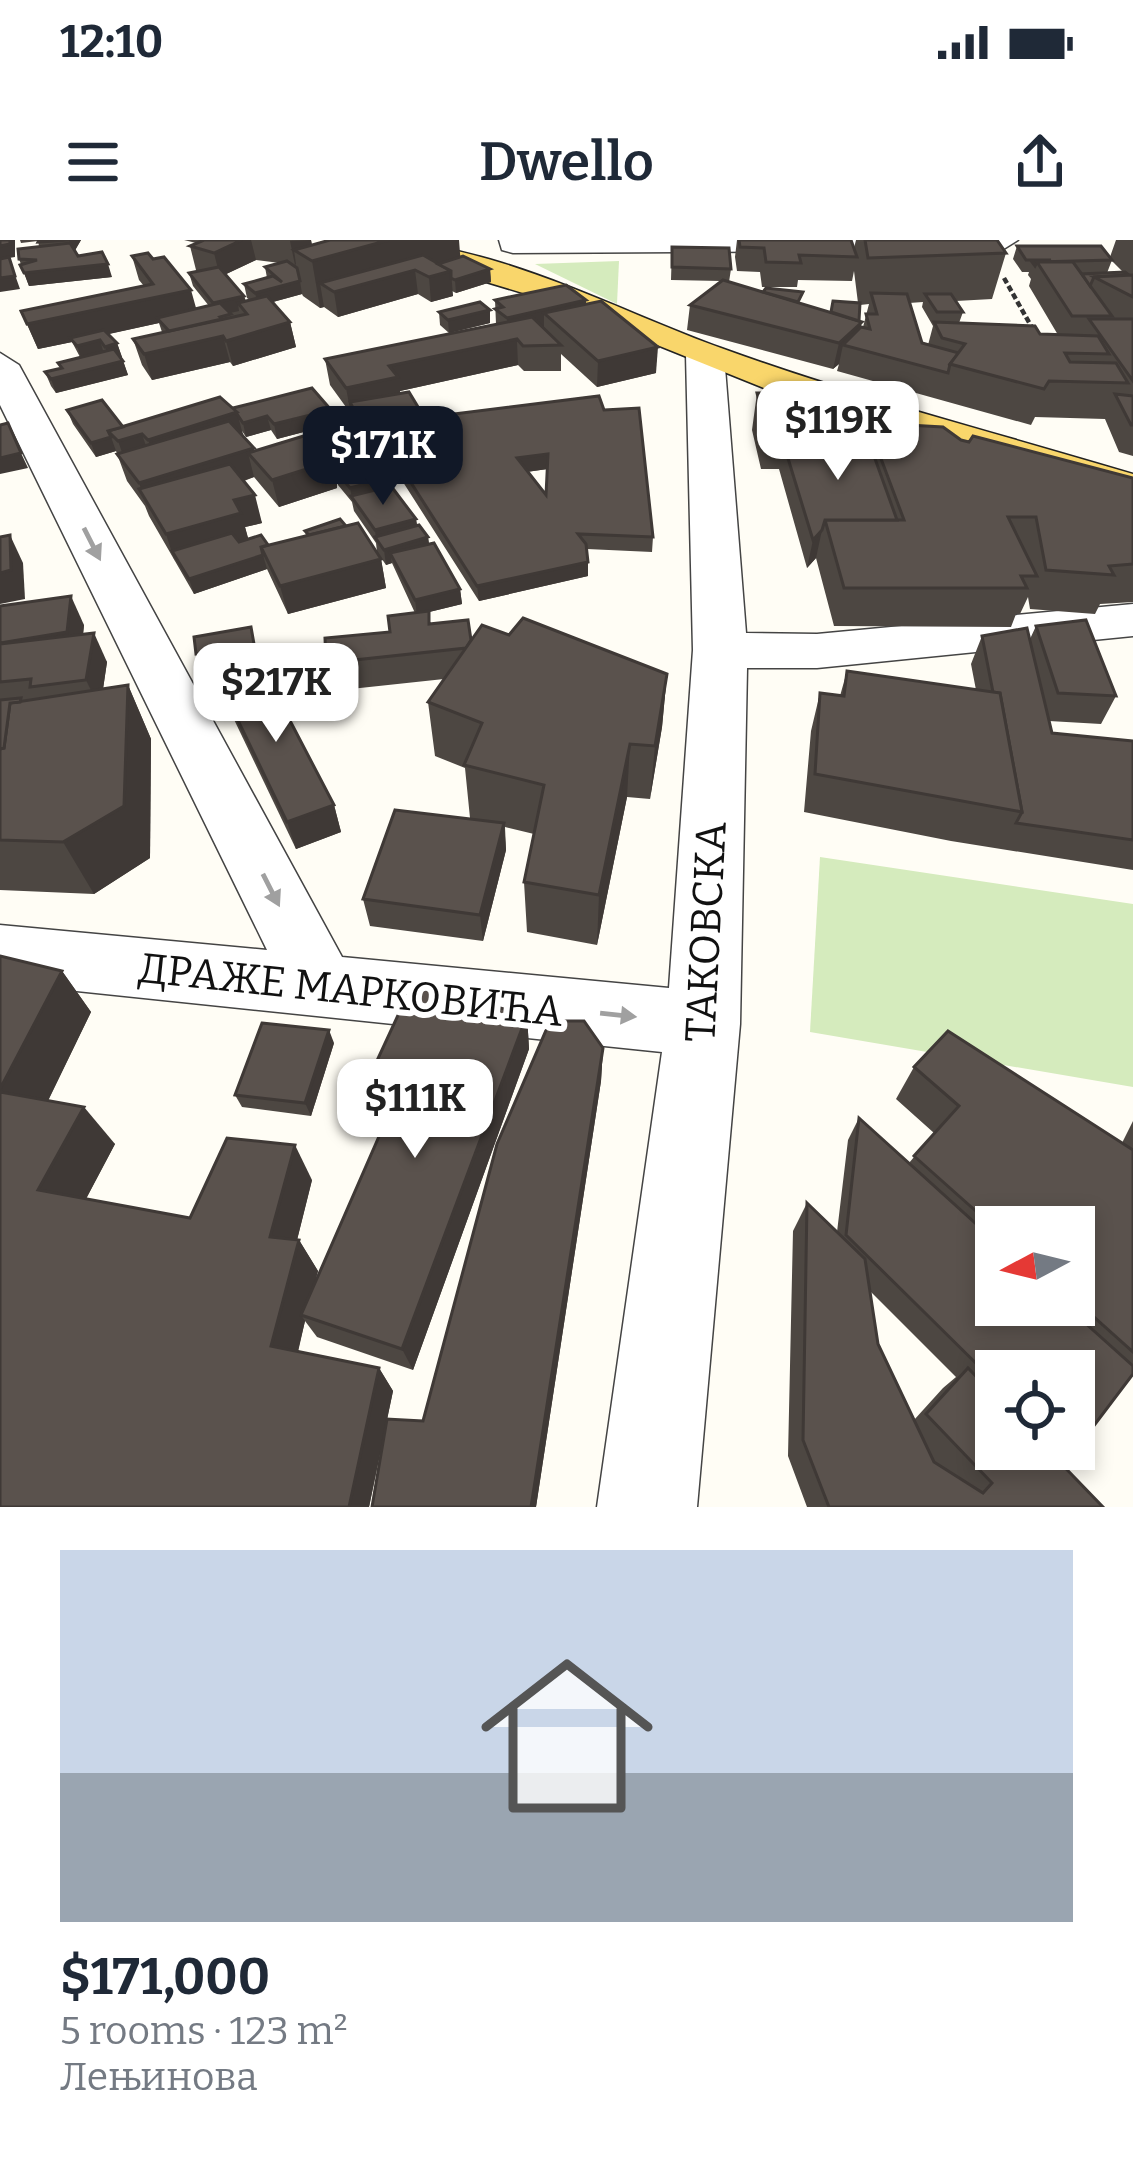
<!DOCTYPE html>
<html lang="en">
<head>
<meta charset="utf-8">
<style>
	:root { --surface:#fff; --page:#f2f2f3; --text:#1f2937; --muted:#747a83; --line:#e0e1e3; --accent:#111827 }
	body { margin:0; font-family:Bitter,serif; background:var(--page); color:var(--text); height:100vh; display:flex; flex-direction:column; font-size:45px; white-space:nowrap }
	* { box-sizing:border-box; margin:0 }
	p { font-size:39px; color:var(--muted) }
	.icon { flex:none; width:66px; height:66px; fill:none; stroke:currentColor; stroke-width:2; stroke-linecap:round; stroke-linejoin:round }
	.map { position:relative; height:1267px; overflow:hidden }
	.drawer { display:flex; flex-direction:column; background:var(--surface); flex:1 }
	.drawer>* { flex:none }
	.needle { width:78px; rotate:263deg }
	.fabs { position:absolute; left:975px; top:966px; display:grid; gap:24px }
	.fabs a { display:grid; place-items:center; width:120px; height:120px; border-radius:0px; background:var(--surface); box-shadow:0 6px 18px #0003; font-size:60px }
	.price { position:absolute; translate:-50% -102px; padding:0 27px; border-radius:24px; background:#fff; color:#222; font-size:39px; line-height:78px; filter:drop-shadow(0 3px 6px #0008) }
	.price::after { content:''; position:absolute; left:50%; top:72px; width:36px; height:27px; margin-left:-18px; background:inherit; clip-path:polygon(0 0,100% 0,50% 100%) }
	.price.active { background:var(--accent); color:#fff }
	ul { padding:0; list-style:none }
	li { display:grid; align-content:center; gap:24px; height:636px; padding:0 60px }
	li+li { border-top:3px solid var(--line) }
	li span { display:grid; place-items:center; height:372px; border-radius:0px; color:#555 }
	li>.icon { margin-inline-start:auto }
	span .icon { width:216px; height:216px; fill:#fffc; stroke-width:1 }
	li b { font-size:51px }
	.status { display:flex; justify-content:space-between; align-items:center; height:84px; padding:0 60px; background:var(--surface); direction:ltr }
	.status svg { height:33px; fill:currentColor }
	header { display:flex; justify-content:space-between; align-items:center; height:156px; padding:0 60px; background:var(--surface); font-size:54px; font-weight:600 }
	.map>svg:first-child { display:block }
</style>
</head>
<body>
<div class="status"><b>12:10</b><svg viewBox="0 0 49 12"><path d="M0 12V9h3v3zM5 12V6h3v6zM10 12V3h3v9zM15 12V0h3v12zM26 1h20v11H26zM47 4h2v5h-2z"/></svg></div>
<header><svg class="icon" aria-label="menu" viewBox="0 0 24 24"><path d="M4 6h16M4 12h16M4 18h16"/></svg>Dwello<svg class="icon" aria-label="share" viewBox="0 0 24 24"><path d="M12 15V3M7 8l5-5 5 5M5 13v7h14v-7"/></svg></header>
<div class="map">
<svg width="1133" height="1267" viewBox="0 0 1133 1267">
	<rect width="100%" height="100%" fill="#fffdf5"/>
	<!-- green -->
	<g fill="#d5ebbd">
		<path d="M619,21L617,64L535,24Z"/>
		<path d="M820,617L1133,664V847L810,792Z"/>
	</g>
	<g fill="none" stroke-linecap="round" stroke-linejoin="round">
		<defs>
			<g id="minor">
				<path d="M499,0H1018L1002,10L513,13L502,10Z"/>
				<path d="M705,103L724,115L746,393L817,394L1133,364V396L817,428H747L740,784L697,1267H597L662,812L0,743V685L267,710L0,165V113L19,125L342,717L669,748L693,410L686,115Z"/>
			</g>
			<path id="major" d="M365,0C490,0 606,66 721,108C856,157 996,193 1133,234V262L791,159L543,59L370,7Z"/>
		</defs>
		<!-- minor casing -->
		<use href="#minor" stroke="#444" stroke-width="3"/>
		<!-- major casing -->
		<use href="#major" stroke="#222" stroke-width="3"/>
		<!-- path -->
		<path stroke="#333" stroke-width="4.5" stroke-dasharray="6 3" stroke-linecap="butt" d="M1004,38L1035,93"/>
		<!-- minor -->
		<use href="#minor" fill="#fff" fill-rule="evenodd"/>
		<!-- major -->
		<use href="#major" fill="#f9d66b" fill-rule="evenodd"/>
	</g>
	<!-- wall -->
	<g fill="#4d4742" fill-rule="evenodd">
		<path d="M20,0H81L75,10L78,16L112,37L29,46L19,19L39,6L38,1L21,3Z"/>
		<path d="M184,0H311L312,5L460,17L490,29L491,42L456,53L452,51L453,56L431,62L418,54L338,77L324,67L320,68L303,56L302,54L273,62L290,82L296,107L233,126L230,122L152,140L142,125L133,99L162,92L159,83L108,94L117,103L128,135L56,153L51,146L45,132L61,128L80,117L72,102L38,109L21,71L144,46L139,40L132,16L196,69L209,66L193,46L189,33L200,31L196,30L190,6L196,3ZM256,20L280,23L265,27L267,38L244,44L247,58L250,60L246,61L244,56L226,34Z"/>
		<path d="M737,0H851L854,8L856,0H997L1006,13L992,59L956,61L963,72L959,83L1058,95L1029,46L1031,39L1028,35L1029,32H1022L1013,19L1017,6L1110,17L1116,0H1133V216L1119,212L1105,179L1035,177L1031,185L837,131L839,124L833,129L687,90L690,65L721,41L671,40L672,7L731,29L729,42L831,72L858,63L854,31L852,41L798,40L797,47H762L760,32L737,31L735,17ZM1110,19L1123,32L1082,34L1081,33H1107L1112,20ZM923,62L922,67L933,86L928,105L922,103L909,63ZM869,64L863,87H860L859,81L860,65Z"/>
		<path d="M495,60L586,64L656,133L597,147L561,114V131H524L518,125L400,151V153L418,167L420,179L599,156L653,297L652,312L587,309L588,336L479,361L387,217L385,202L417,196L415,182L361,192L352,174H351L330,145L325,119L496,84ZM547,229L546,255L527,232Z"/>
		<path d="M490,70V83L449,93L440,85L439,72Z"/>
		<path d="M783,145L823,151L908,185L961,200L1133,238V362L1100,364L1095,374L1030,369L1028,357L1020,374H1016L1011,387L834,386L816,318L807,328L779,229H761L752,190L757,153H781Z"/>
		<path d="M233,168L334,184L277,199L271,190L246,197L242,191L244,197L254,211L363,203L366,222L388,238L389,246L416,279L417,285L428,297L429,304L460,349L462,364L429,372L430,384L471,400L509,395L667,434L662,487L650,559L627,557L597,705L527,692L524,642L534,594L505,587L506,610L483,701L370,686L363,659L470,578L465,528L435,516L428,462L444,439L332,451L326,423L390,392L415,373L392,323L386,325L377,312L376,303L354,271L352,262L338,245L337,240V248L279,267L254,237L244,241L262,283L245,287L248,299L268,305L306,296L305,291L381,319L386,348L288,374L267,329L194,354L149,276L145,266L127,241L116,211L96,217L73,184L67,170L123,187Z"/>
		<path d="M0,366L84,385L83,395L107,422L103,449L128,445L151,499L150,618L94,654L0,650Z"/>
		<path d="M1036,386L1116,456L1101,484L1049,481L1052,493L1133,501V630L951,601L804,572L811,491L820,453L840,456L847,431L976,450L971,424L982,396L1030,399Z"/>
		<path d="M219,441L334,565L341,592L296,609L229,469Z"/>
		<path d="M62,731L91,772L48,861L115,904L86,959L190,978L312,940L297,1000H299L318,1031L314,1044L383,887L372,884L362,853L527,775L529,809L413,1130L317,1097L305,1081L298,1112L379,1128L393,1151L387,1179L423,1181L603,808L601,841L536,1267H372L386,1186L369,1267H0Z"/>
		<path d="M334,803L311,876L242,867L235,855Z"/>
		<path d="M914,827L1122,903L1133,881V1134L1071,1216L1059,1222L1103,1267H807L788,1216L793,991L807,963L837,992L848,900L859,878L909,923L934,893L896,859ZM996,987H1074V1065H996ZM870,1051L956,1137L943,1148L914,1180L878,1104ZM996,1131L1074,1209H996Z"/>
	</g>
	<!-- shaded-wall -->
	<g fill="#3f3936">
		<path d="M10,0H15V17L9,18L20,49L0,52V6Z"/>
		<path d="M69,0H81L73,14L69,1Z"/>
		<path d="M242,0H251L256,20L220,37L214,13Z"/>
		<path d="M311,0L313,13L294,10L296,24L295,25L290,1Z"/>
		<path d="M389,0H459L461,26L415,30L418,54L338,77L334,52L320,43L324,67L320,68L312,21Z"/>
		<path d="M108,24L112,37L29,46L24,33Z"/>
		<path d="M490,29L491,42L456,53L455,40Z"/>
		<path d="M451,31L453,56L431,62L429,37Z"/>
		<path d="M300,41L302,54L258,66L255,53Z"/>
		<path d="M191,50L198,75L157,78L159,83L73,102L70,98L72,102L38,109L27,84Z"/>
		<path d="M244,56L247,69L238,63L239,71L217,76L213,63Z"/>
		<path d="M586,60V85L544,73V95L517,102L518,125L400,151L401,163L350,162L352,174H351L346,148L389,126L508,101L507,78Z"/>
		<path d="M490,70V83L449,93L448,80Z"/>
		<path d="M290,82L296,107L233,126L226,101Z"/>
		<path d="M862,82L856,107L843,105L839,124L833,129L839,103Z"/>
		<path d="M223,96L230,122L152,140L144,114Z"/>
		<path d="M100,100L104,114L82,120L77,106Z"/>
		<path d="M117,103L122,117L110,120L105,107Z"/>
		<path d="M658,107L656,133L597,147L598,121Z"/>
		<path d="M123,121L128,135L56,153L51,139Z"/>
		<path d="M418,167L420,181L361,192L358,178Z"/>
		<path d="M331,170L334,184L277,199L274,184Z"/>
		<path d="M237,172L244,199L157,227L148,200Z"/>
		<path d="M267,176L271,190L246,197L243,183Z"/>
		<path d="M142,194L151,221L128,229L118,201Z"/>
		<path d="M111,197L116,211L96,217L91,203Z"/>
		<path d="M363,203L367,230L336,231L337,248L279,267L272,240L326,214Z"/>
		<path d="M254,208L258,224L248,213L254,237L152,270L144,257L139,243Z"/>
		<path d="M21,213L28,228L0,234V218Z"/>
		<path d="M548,214V229L518,233L517,218Z"/>
		<path d="M388,238L390,252L352,258L350,248Z"/>
		<path d="M255,255L262,283L245,287L249,301L172,311L175,322L166,294L234,260Z"/>
		<path d="M416,279L418,294L376,299L375,290Z"/>
		<path d="M822,290L816,318L807,328L813,300Z"/>
		<path d="M10,295L23,323L25,359L0,364V333Z"/>
		<path d="M428,297L430,312L390,313L392,323L386,325L384,310Z"/>
		<path d="M263,315L267,329L194,354L189,339Z"/>
		<path d="M381,319L386,348L288,374L280,346Z"/>
		<path d="M588,322V336L479,361L477,346Z"/>
		<path d="M460,349L462,364L417,375L415,360Z"/>
		<path d="M71,356L84,385L80,421L0,403Z"/>
		<path d="M251,387L258,419L201,429L196,414Z"/>
		<path d="M94,393L107,422L100,469L86,440Z"/>
		<path d="M667,434L662,487L650,559L655,506Z"/>
		<path d="M128,445L151,499L150,618L94,654L63,602Z"/>
		<path d="M630,504L627,557L597,705L599,655Z"/>
		<path d="M334,565L341,592L296,609L287,582Z"/>
		<path d="M504,583L506,610L483,701L480,675Z"/>
		<path d="M62,731L91,772L34,889L0,854V849Z"/>
		<path d="M527,775L529,809L413,1130L402,1109Z"/>
		<path d="M329,790L334,803L311,876L305,863Z"/>
		<path d="M603,808L601,841L536,1267H531Z"/>
		<path d="M84,867L115,904L73,983L38,950Z"/>
		<path d="M295,905L312,940L290,1028L270,997Z"/>
		<path d="M299,1000L318,1031L306,1076L301,1075L305,1081L293,1131L271,1106Z"/>
		<path d="M379,1128L393,1151L369,1267H349Z"/>
	</g>
	<!-- building -->
	<g fill="#5a524d" stroke="#3f3936" stroke-width="3" fill-rule="evenodd">
		<path d="M0,0H10V4L0,6Z"/>
		<path d="M39,0H69L38,2Z"/>
		<path d="M204,0H242L214,13L190,6Z"/>
		<path d="M330,0H389L312,21L294,10Z"/>
		<path d="M739,0H851L857,17L799,15L801,23L766,22L764,8L740,7Z"/>
		<path d="M865,0H997L1006,13L868,18Z"/>
		<path d="M70,3L78,16L102,12L108,24L24,33L20,25L37,20L19,19L18,9Z"/>
		<path d="M1017,6H1101L1112,20L1037,22L1035,26L1032,22L1051,20H1026Z"/>
		<path d="M672,7L729,8L731,29L672,27Z"/>
		<path d="M148,13L153,19L164,17L191,50L27,84L21,71L153,44L132,16Z"/>
		<path d="M423,15L451,31L429,37L415,30L334,52L320,43Z"/>
		<path d="M463,16L490,29L455,40L451,38V31L438,24Z"/>
		<path d="M9,17L15,36L0,38V19Z"/>
		<path d="M287,21L297,28L300,41L255,53L244,44L273,36L282,42L265,27Z"/>
		<path d="M1037,22H1073L1112,76H1072Z"/>
		<path d="M219,27L244,56L213,63L189,33Z"/>
		<path d="M1125,32L1129,35L1094,37L1090,46L1082,34Z"/>
		<path d="M1133,35V57L1094,37Z"/>
		<path d="M723,40L862,82L839,103L690,65Z"/>
		<path d="M566,45L586,60L507,78L495,69L503,67L495,60Z"/>
		<path d="M766,48L803,52L798,62L763,52Z"/>
		<path d="M871,53L907,54L922,103L959,113L950,124L948,133L843,105L861,87L870,89L866,74H877Z"/>
		<path d="M925,54H951L963,72H937Z"/>
		<path d="M267,56L290,82L226,101L223,96L144,114L133,99L247,74L238,63Z"/>
		<path d="M601,61L658,107L598,121L544,73Z"/>
		<path d="M833,61L860,63L859,81L831,72Z"/>
		<path d="M480,62L490,70L448,80L439,72Z"/>
		<path d="M220,63L231,74L220,77L222,79L169,91L157,78Z"/>
		<path d="M532,77L561,105L523,106L517,99L389,126L398,137L346,148L325,119Z"/>
		<path d="M1089,79H1133V141Z"/>
		<path d="M934,82L1035,86L1040,94L1098,96L1109,114L1065,113L1070,122L1116,123L1128,143L1049,141L1044,149L950,124L965,104L942,98Z"/>
		<path d="M104,90L117,103L105,107L100,100L77,106L70,98Z"/>
		<path d="M114,109L123,121L51,139L45,132L62,128L58,123Z"/>
		<path d="M783,145H820L823,151L846,152L849,162L902,169L908,185L943,187L961,200L969,202L973,196L1133,238V324L1109,326L1114,335L1046,330L1036,277H1008L1037,336H1021L1027,348H844L825,280H904L871,192H767L757,153H785Z"/>
		<path d="M312,148L331,170L274,184L267,176L243,183L233,168Z"/>
		<path d="M409,152L418,167L358,178L350,162Z"/>
		<path d="M1115,154L1133,156V185H1131Z"/>
		<path d="M599,156L604,170L639,168L653,297L578,294L586,304L588,322L477,346L385,202L422,196L414,179ZM548,214L546,255L517,218Z"/>
		<path d="M220,157L237,172L148,200L142,194L118,201L108,191Z"/>
		<path d="M102,160L123,187L108,191L111,197L91,203L67,170Z"/>
		<path d="M229,181L254,208L139,243L117,214Z"/>
		<path d="M8,183L21,213L0,218V185Z"/>
		<path d="M343,184L363,203L326,214L332,221L272,240L248,213Z"/>
		<path d="M783,202H869L897,280H825L822,290L813,300Z"/>
		<path d="M372,220L388,238L350,248L336,231Z"/>
		<path d="M230,224L255,255L234,260L241,273L166,294L139,249Z"/>
		<path d="M391,246L416,279L375,290L351,256Z"/>
		<path d="M340,279L346,286L309,295L305,291Z"/>
		<path d="M358,283L381,319L280,346L261,307Z"/>
		<path d="M419,285L428,297L384,310L375,297Z"/>
		<path d="M232,293L239,302L261,295L268,305L261,307L263,315L189,339L172,311Z"/>
		<path d="M10,295L11,330L0,333V297Z"/>
		<path d="M434,303L460,349L415,360L390,313Z"/>
		<path d="M71,356L67,392L0,403V366Z"/>
		<path d="M429,371V384L468,380L471,400L466,408L326,423L325,398L390,392L388,376Z"/>
		<path d="M523,378L667,434L655,506L630,504L599,655L524,642L544,545L464,525L482,483L428,462L482,385L509,395Z"/>
		<path d="M1086,380L1116,456L1058,453L1036,386Z"/>
		<path d="M251,387L254,404L196,414L194,397Z"/>
		<path d="M1027,388L1052,493L1133,501V600L1016,583L1022,572L1000,453L993,452L982,396Z"/>
		<path d="M94,393L86,440L30,447L31,439L0,442V404Z"/>
		<path d="M262,427L334,565L287,582L219,441Z"/>
		<path d="M847,431L1000,453L1022,572L815,534L820,453L844,456Z"/>
		<path d="M128,445L124,566L63,602L0,600V509L4,508L10,463Z"/>
		<path d="M21,458L20,462L10,463L4,508L0,509V460Z"/>
		<path d="M395,570L504,583L480,675L363,659Z"/>
		<path d="M0,716L62,731L0,849Z"/>
		<path d="M412,745L527,775L402,1109L301,1075L394,862L362,853Z"/>
		<path d="M550,781H584L603,808L531,1267H372L387,1179L423,1181L497,904Z"/>
		<path d="M262,783L329,790L305,863L235,855Z"/>
		<path d="M948,791L1133,910V1112L1074,1059V987H996V989L914,916L959,866L914,827Z"/>
		<path d="M0,852L84,867L38,950L190,978L227,898L295,905L270,997L299,1000L271,1106L379,1128L349,1267H0Z"/>
		<path d="M859,878L996,1002V1065H1065L1133,1126V1134L1071,1216L1064,1209H1074V1131H996V1143L846,995Z"/>
		<path d="M807,963L865,1019L878,1104L934,1222L983,1253L992,1243L926,1174L968,1128L996,1157V1209H1047L1103,1267H829L803,1200Z"/>
	</g>
	<!-- one-way arrows -->
	<defs><path id="oneway-solid" d="M-6-.8H1V-3.2L6.5 0L1 3.2V.8H-6Z" transform="scale(3)"/></defs>
	<g fill="#a0a0a0">
		<use href="#oneway-solid" transform="translate(92 304) rotate(63)"/>
		<use href="#oneway-solid" transform="translate(271 650) rotate(63)"/>
		<use href="#oneway-solid" transform="translate(618 775) rotate(6)"/>
	</g>
	<g text-anchor="middle" stroke-width="12" stroke-linejoin="round" paint-order="stroke">
		<!-- street labels -->
		<g font-size="42" fill="#111" stroke="#fff">
			<text transform="translate(705 692) rotate(-87)" y="15">ТАКОВСКА</text>
			<text transform="translate(351 749) rotate(6)" y="15">ДРАЖЕ МАРКОВИЋА</text>
		</g>
	</g>
</svg>
<div class="fabs">
<a><svg class="needle" viewBox="-14 -14 28 28"><path d="M0-13l5 13h-10z" fill="#e53935"/><path d="M0 13l5-13h-10z" fill="#747a83"/></svg></a>
<a><svg class="icon" aria-label="locate" viewBox="0 0 24 24"><circle cx="12" cy="12" r="6"/><path d="M12 2v4M12 18v4M2 12h4M18 12h4"/></svg></a>
</div>
<b class="price" style="left:838px;top:243px">$119K</b>
<b class="price active" style="left:383px;top:268px">$171K</b>
<b class="price" style="left:276px;top:505px">$217K</b>
<b class="price" style="left:415px;top:921px">$111K</b>
</div>
<section class="drawer">
<ul>
<li><span style="background:linear-gradient(#c9d6e8 60%,#9aa5b1 0)"><svg class="icon" aria-label="home" viewBox="0 0 24 24"><path d="M3 11l9-7 9 7M6 9v11h12V9"/></svg></span><div><b>$171,000</b><p>5 rooms · 123 m²</p><p>Лењинова</p></div></li>
</ul>
</section>
</body>
</html>
